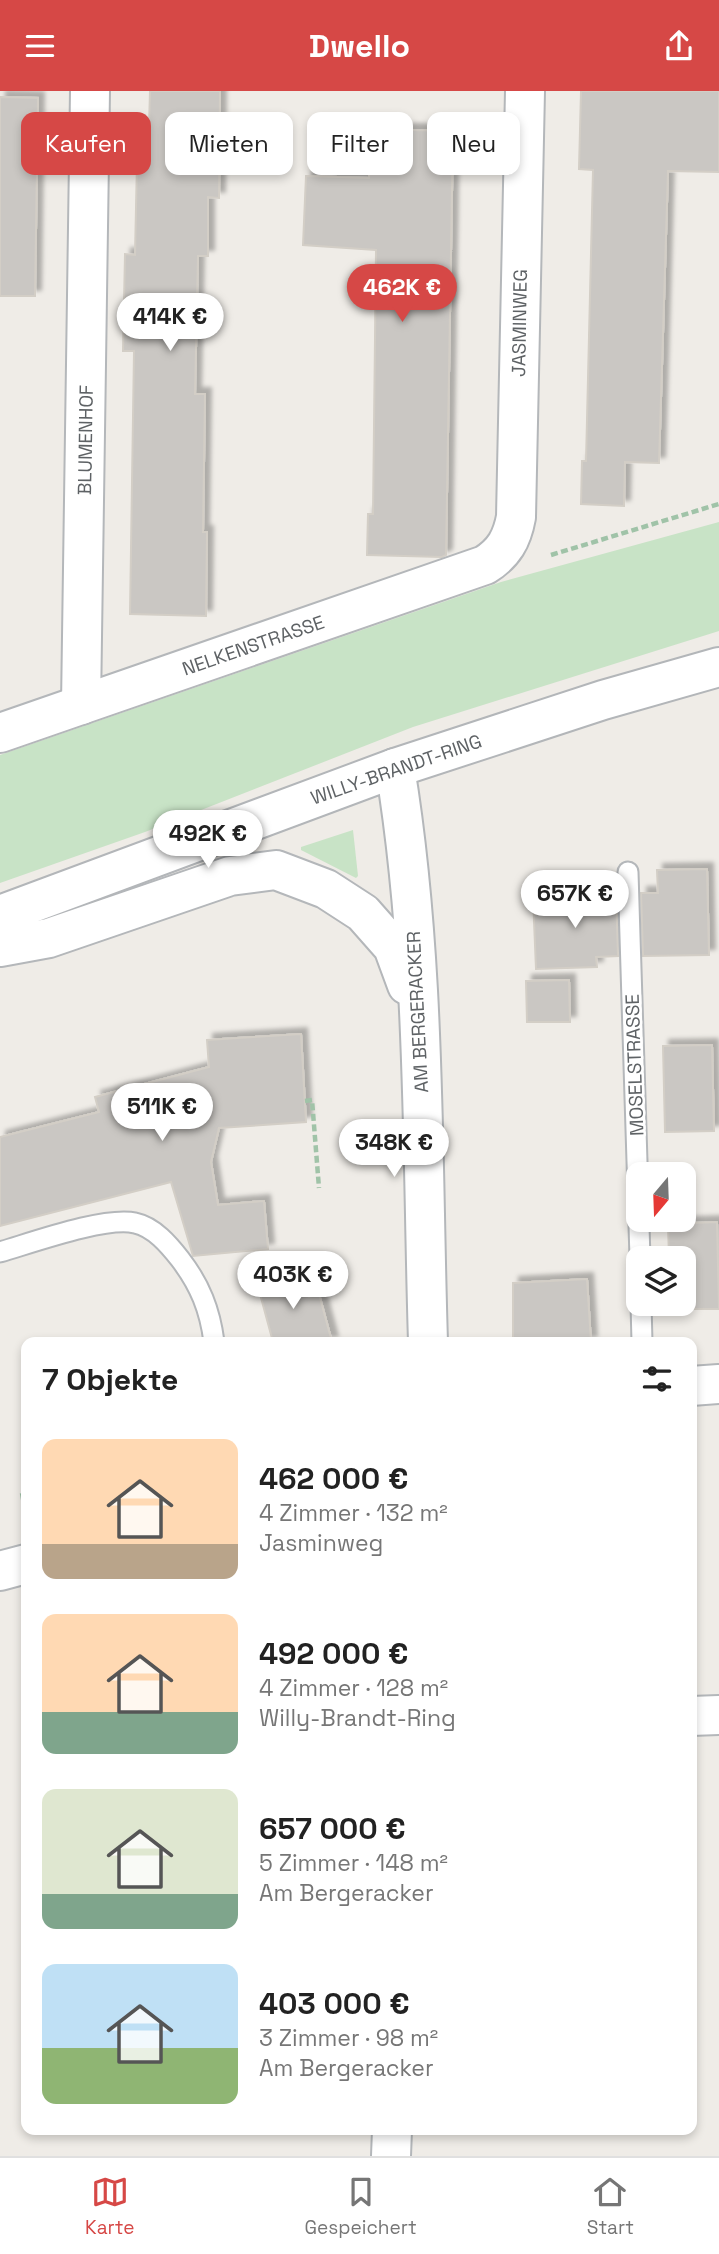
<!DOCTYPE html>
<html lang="de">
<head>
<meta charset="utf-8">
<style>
	:root { --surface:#fff; --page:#f2f2f2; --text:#222; --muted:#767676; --line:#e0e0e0; --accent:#d64846 }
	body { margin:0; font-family:"Space Grotesk",sans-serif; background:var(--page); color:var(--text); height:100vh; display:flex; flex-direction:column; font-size:26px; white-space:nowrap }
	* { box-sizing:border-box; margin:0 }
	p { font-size:23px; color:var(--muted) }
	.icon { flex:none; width:38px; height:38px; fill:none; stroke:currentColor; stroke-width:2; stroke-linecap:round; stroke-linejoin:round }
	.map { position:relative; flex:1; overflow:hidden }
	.sheet { position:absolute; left:21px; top:1246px; width:676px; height:798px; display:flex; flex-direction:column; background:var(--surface); border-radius:14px; box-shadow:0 4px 10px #0003 }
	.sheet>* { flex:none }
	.hud { position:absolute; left:21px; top:21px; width:677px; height:63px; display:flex; gap:14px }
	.needle { width:46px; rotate:199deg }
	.buttons { position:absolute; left:626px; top:1071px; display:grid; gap:14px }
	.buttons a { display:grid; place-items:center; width:70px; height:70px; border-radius:14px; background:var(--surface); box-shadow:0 4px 10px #0003; font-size:35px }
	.price { position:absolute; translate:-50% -60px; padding:0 16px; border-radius:24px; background:#fff; color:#222; font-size:23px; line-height:46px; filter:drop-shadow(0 2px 4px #0008) }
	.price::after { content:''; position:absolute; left:50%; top:42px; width:21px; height:16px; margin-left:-10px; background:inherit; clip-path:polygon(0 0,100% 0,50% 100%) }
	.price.on { background:var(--accent); color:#fff }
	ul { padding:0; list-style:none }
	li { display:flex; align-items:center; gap:21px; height:175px; padding:0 21px }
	li span { display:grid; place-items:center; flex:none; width:196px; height:140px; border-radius:14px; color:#555 }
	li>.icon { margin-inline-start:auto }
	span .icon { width:84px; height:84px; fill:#fffc; stroke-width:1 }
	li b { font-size:30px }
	h2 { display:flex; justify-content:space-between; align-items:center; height:84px; padding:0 21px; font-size:30px }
	.tag { padding:0 24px; border-radius:14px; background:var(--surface); box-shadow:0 4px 10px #0003; font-size:24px; line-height:63px }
	.tag.on { background:var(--accent); color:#fff }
	header { display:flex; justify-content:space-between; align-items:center; height:91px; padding:0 21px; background:var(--accent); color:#fff; font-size:32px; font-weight:700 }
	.tab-bar { display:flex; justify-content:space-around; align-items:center; height:98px; border-top:2px solid var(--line); background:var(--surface); font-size:19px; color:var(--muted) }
	.tab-bar a { display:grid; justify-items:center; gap:4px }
	.tab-bar .on { color:var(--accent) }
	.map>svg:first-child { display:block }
</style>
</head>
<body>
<header><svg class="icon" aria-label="menu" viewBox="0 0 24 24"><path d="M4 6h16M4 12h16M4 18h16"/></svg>Dwello<svg class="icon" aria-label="share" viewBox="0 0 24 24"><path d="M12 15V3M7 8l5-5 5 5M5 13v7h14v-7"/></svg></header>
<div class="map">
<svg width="719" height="2065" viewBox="0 0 719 2065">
	<defs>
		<filter id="shadow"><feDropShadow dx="6" dy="-6" stdDeviation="2" flood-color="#0004"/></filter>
	</defs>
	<rect width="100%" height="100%" fill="#efece7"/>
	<!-- green -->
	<g fill="#c8e3c6">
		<path d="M719,431V540L413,636L145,741L0,792V664L501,491Z"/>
		<path d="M353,739L358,785L356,787L301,759V756Z"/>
	</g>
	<!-- building -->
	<g fill="#cac7c3" stroke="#d3cec6" stroke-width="2" filter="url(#shadow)">
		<path d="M150,0H220L219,107L208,106V165H198L195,303H205L203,441H207L206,525L130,523L134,260H123L125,163L135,164L137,70H148Z"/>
		<path d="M581,0H719V81L668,80L659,372L625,371L624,415L581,413L582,370H586L593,79L579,78Z"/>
		<path d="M0,6L38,7L35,205H0Z"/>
		<path d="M370,38L453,40L446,464L442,466L367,464L368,423H373L376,159L303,154L306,85L369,87Z"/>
		<path d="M707,778L709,864L643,865L641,802H658L657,779Z"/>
		<path d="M616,803L618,865L596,866L597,876L536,878L533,806Z"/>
		<path d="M569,889L570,931H527L526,890Z"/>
		<path d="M301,943L306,1031L219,1037L211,1071L218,1114L264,1110L268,1158L193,1165L171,1091L0,1135V1046L99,1021L95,1006L209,976L207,949Z"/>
		<path d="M712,954L714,1040L665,1041L663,955Z"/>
		<path d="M717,1131L719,1218H670V1213H684V1167H669L668,1133Z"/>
		<path d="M302,1180L309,1206L319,1203L332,1251H273L257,1192Z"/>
		<path d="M587,1188L591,1251H513V1192Z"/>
	</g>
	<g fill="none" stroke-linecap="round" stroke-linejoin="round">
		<defs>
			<g id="service">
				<path d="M628,781L640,1167"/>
				<path d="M0,1161C31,1152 106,1125 135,1132C154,1136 169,1154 180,1168C200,1194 210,1219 214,1251"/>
				<path d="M641,1213L642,1251"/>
			</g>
			<g id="minor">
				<path d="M81,614L90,0"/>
				<path d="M0,642L485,474C504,462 512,448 516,426L525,0"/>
				<path d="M395,677C426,865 422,1060 428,1251"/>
				<path d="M0,856L49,847L230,785L276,779L326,798L363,822L393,856L407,894"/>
				<path d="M691,1295L719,1293"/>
				<path d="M0,1480L26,1473"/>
				<path d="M691,1625L719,1624"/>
				<path d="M391,2065L392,2039"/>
			</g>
			<path id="secondary" d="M0,824L395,677L603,609L719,576"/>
		</defs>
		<!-- service casing -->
		<use href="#service" stroke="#b4b7ba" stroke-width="23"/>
		<!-- minor casing -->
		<use href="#minor" stroke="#b4b7ba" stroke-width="42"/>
		<!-- secondary casing -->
		<use href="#secondary" stroke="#b3b6b9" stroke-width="42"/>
		<!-- path -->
		<g stroke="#a0c3a8" stroke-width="4.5" stroke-dasharray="7 3.5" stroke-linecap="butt">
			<path d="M551,464L719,413"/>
			<path d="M305,1010L312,1009L319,1097"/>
			<path d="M22,1402L26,1425"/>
		</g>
		<!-- service -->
		<use href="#service" stroke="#fff" stroke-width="19"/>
		<!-- minor -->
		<use href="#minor" stroke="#fff" stroke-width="38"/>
		<!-- secondary -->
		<use href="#secondary" stroke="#fff" stroke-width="38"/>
	</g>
	<g text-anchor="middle" stroke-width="5" stroke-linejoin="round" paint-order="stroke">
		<!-- street labels -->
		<g font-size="19" fill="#5e6265" stroke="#fff">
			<text transform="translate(519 232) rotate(-89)" y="7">JASMINWEG</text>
			<text transform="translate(85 349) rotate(-89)" y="7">BLUMENHOF</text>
			<text transform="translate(253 554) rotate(-19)" y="7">NELKENSTRASSE</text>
			<text transform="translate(396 678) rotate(-19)" y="7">WILLY-BRANDT-RING</text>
			<text transform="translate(417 921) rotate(-93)" y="7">AM BERGERACKER</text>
			<text transform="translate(634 974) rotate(-92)" y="7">MOSELSTRASSE</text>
		</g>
	</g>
</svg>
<div class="buttons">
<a><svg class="needle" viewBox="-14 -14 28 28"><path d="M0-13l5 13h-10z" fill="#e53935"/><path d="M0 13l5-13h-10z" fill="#767676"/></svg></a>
<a><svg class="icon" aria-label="layers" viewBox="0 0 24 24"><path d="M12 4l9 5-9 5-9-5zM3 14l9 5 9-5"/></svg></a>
</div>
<b class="price on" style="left:402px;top:233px">462K €</b>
<b class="price" style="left:170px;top:262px">414K €</b>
<b class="price" style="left:208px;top:779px">492K €</b>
<b class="price" style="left:575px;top:839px">657K €</b>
<b class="price" style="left:162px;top:1052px">511K €</b>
<b class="price" style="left:394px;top:1088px">348K €</b>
<b class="price" style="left:293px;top:1220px">403K €</b>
<div class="hud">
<a class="tag on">Kaufen</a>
<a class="tag">Mieten</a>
<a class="tag">Filter</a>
<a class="tag">Neu</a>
</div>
<section class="sheet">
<h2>7 Objekte<svg class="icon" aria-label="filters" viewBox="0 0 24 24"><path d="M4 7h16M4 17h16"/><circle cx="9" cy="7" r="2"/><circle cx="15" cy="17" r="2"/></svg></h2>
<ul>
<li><span style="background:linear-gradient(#ffd9b3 75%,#b9a48a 0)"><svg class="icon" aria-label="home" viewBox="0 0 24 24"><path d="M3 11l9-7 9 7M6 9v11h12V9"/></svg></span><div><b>462 000 €</b><p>4 Zimmer · 132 m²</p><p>Jasminweg</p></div></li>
<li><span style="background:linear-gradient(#ffd9b3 70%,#7fa58c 0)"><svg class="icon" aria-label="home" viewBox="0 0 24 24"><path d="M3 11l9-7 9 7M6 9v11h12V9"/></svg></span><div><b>492 000 €</b><p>4 Zimmer · 128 m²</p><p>Willy-Brandt-Ring</p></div></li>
<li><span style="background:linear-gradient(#dfe7d0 75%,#7fa58c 0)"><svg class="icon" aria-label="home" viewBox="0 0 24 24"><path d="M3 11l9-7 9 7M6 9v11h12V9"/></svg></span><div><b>657 000 €</b><p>5 Zimmer · 148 m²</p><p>Am Bergeracker</p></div></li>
<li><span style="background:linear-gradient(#bfe0f5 60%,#8fb573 0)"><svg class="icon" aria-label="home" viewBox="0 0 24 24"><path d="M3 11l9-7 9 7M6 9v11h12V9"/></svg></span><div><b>403 000 €</b><p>3 Zimmer · 98 m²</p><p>Am Bergeracker</p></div></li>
</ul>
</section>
</div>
<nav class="tab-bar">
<a class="on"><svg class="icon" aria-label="map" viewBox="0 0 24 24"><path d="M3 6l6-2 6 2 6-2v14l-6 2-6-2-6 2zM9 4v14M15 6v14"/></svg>Karte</a>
<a><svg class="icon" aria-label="saved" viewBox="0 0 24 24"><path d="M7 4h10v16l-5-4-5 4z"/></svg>Gespeichert</a>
<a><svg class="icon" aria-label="home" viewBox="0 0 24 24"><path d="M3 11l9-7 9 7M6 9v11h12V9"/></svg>Start</a>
</nav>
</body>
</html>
